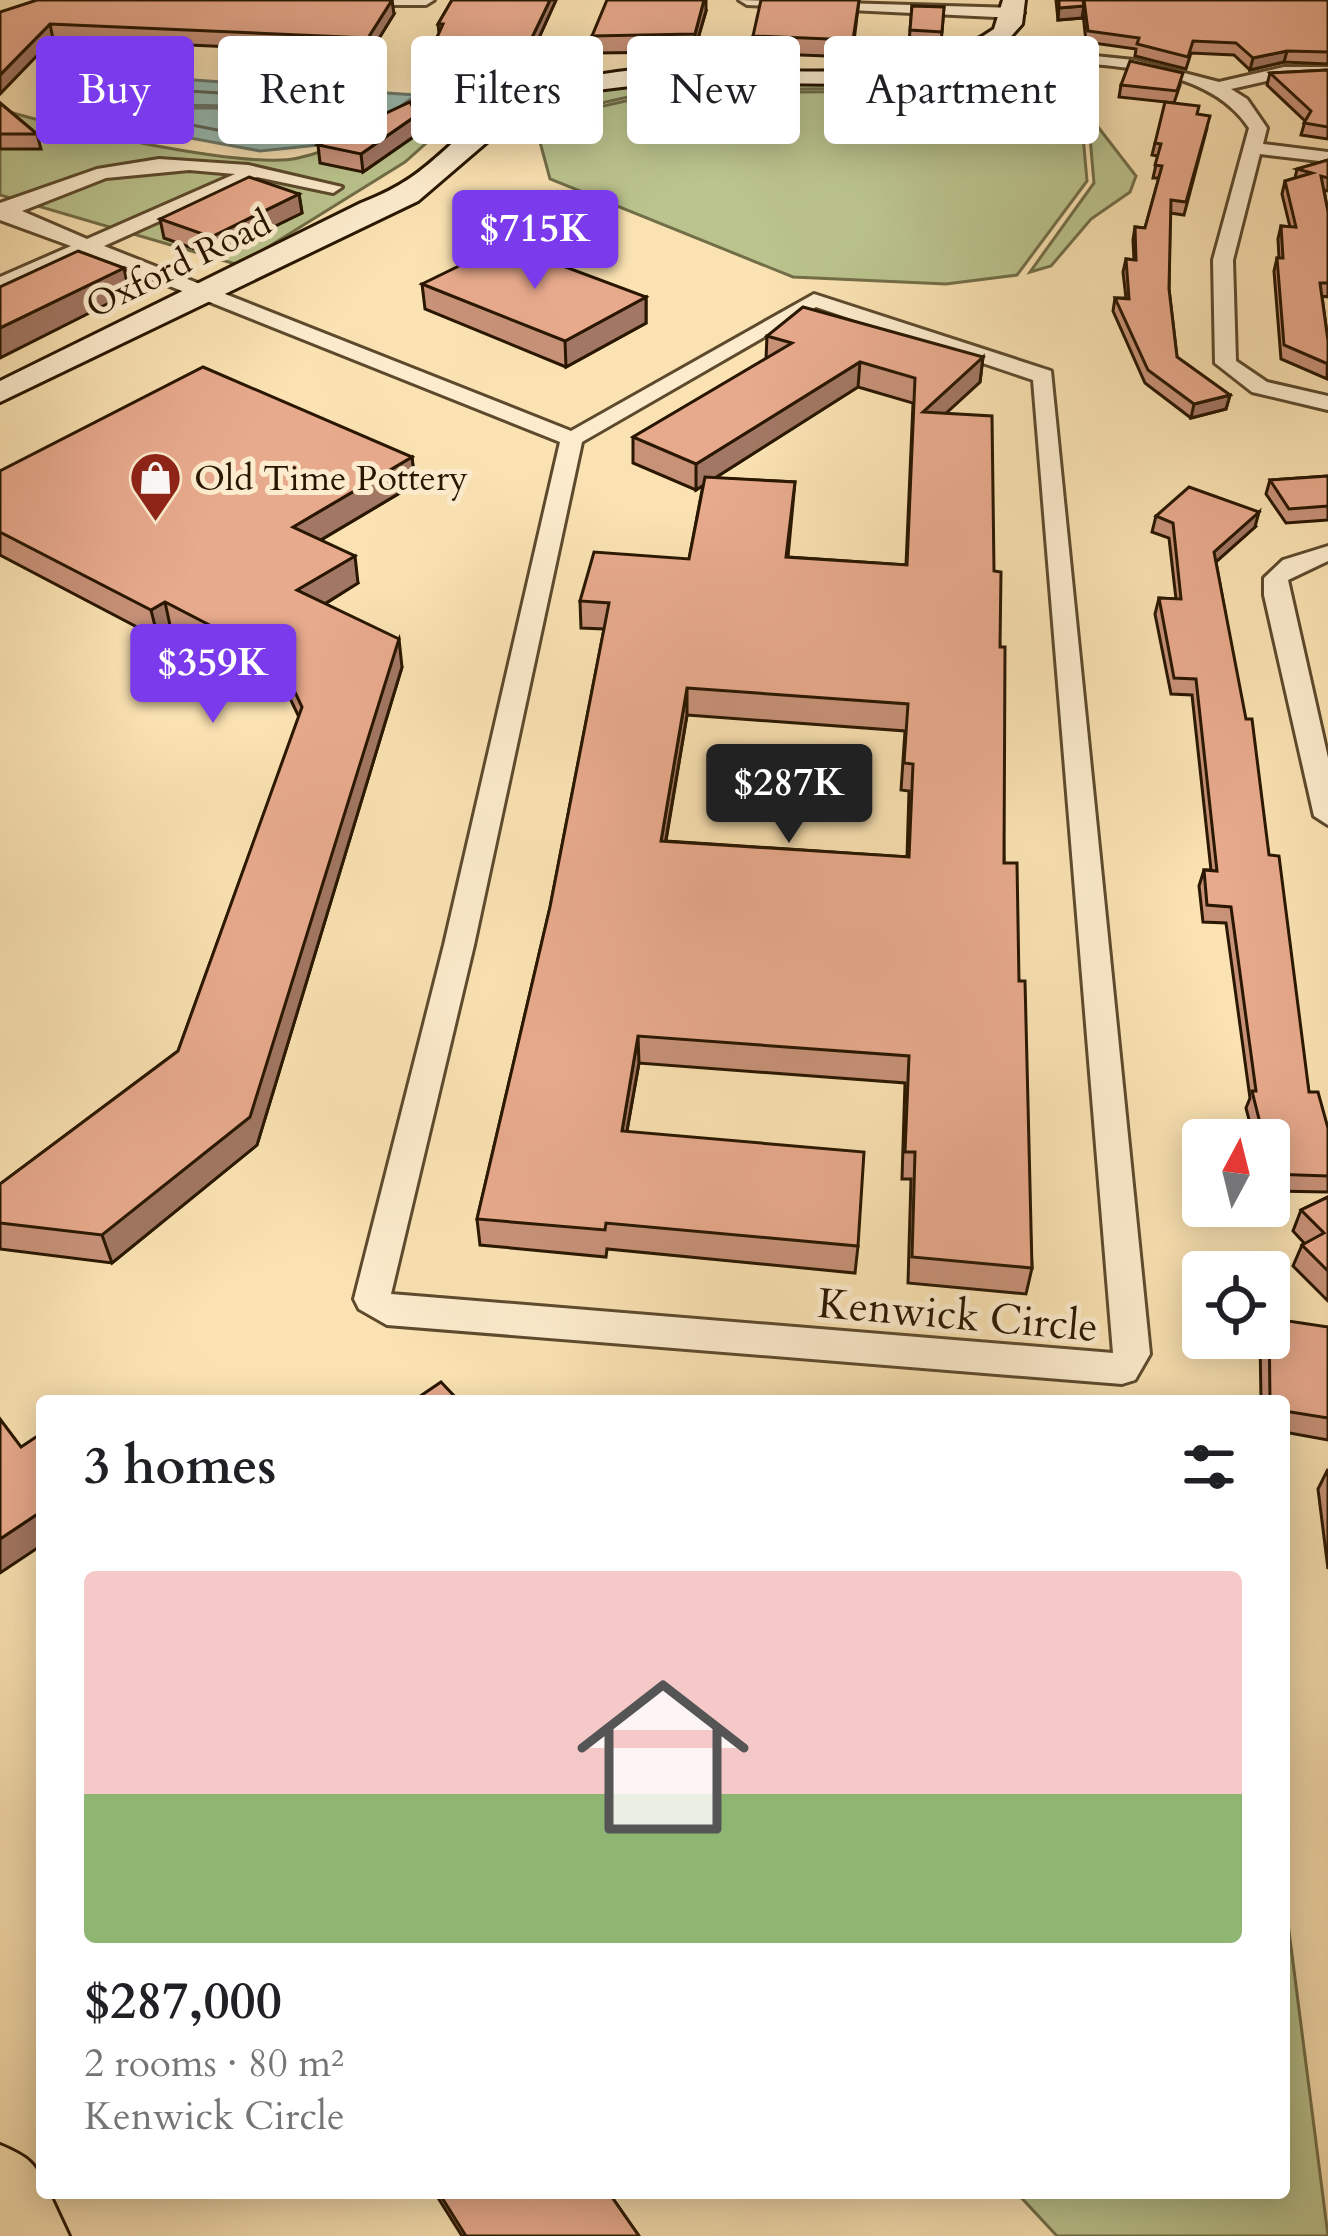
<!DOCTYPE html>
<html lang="en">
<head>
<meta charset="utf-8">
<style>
	:root { --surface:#fff; --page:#f6f6f6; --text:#202124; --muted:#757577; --accent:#7c3aed }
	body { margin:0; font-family:Cardo,serif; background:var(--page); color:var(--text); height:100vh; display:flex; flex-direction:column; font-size:45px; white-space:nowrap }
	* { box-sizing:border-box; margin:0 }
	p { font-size:39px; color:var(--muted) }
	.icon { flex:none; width:66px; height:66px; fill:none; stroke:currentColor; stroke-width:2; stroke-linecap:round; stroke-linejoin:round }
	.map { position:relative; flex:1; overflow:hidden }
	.panel { position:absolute; left:36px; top:1395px; width:1254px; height:804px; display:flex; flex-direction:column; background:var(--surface); border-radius:12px; box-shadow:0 6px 30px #0003 }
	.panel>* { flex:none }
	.top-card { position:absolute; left:36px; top:36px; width:1257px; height:108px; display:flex; gap:24px }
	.needle { width:78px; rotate:7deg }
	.buttons { position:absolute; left:1182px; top:1119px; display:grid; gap:24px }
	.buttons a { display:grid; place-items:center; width:108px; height:108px; border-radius:12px; background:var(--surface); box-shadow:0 6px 30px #0003; font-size:60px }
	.price { position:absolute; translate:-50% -102px; padding:0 27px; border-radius:12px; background:var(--accent); color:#fff; font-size:39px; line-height:78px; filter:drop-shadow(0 3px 6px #0008) }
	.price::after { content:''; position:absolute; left:50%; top:72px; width:36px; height:27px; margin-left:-18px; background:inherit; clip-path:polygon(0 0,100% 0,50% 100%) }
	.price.current { background:#222; color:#fff }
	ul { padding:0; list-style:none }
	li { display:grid; align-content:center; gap:24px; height:636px; padding:0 48px }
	li span { display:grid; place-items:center; height:372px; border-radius:12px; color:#555 }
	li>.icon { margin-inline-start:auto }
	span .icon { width:216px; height:216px; fill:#fffc; stroke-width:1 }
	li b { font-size:51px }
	h2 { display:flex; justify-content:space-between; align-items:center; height:144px; padding:0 48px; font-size:51px }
	.pill { padding:0 42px; border-radius:12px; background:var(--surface); box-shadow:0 6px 30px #0003; font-size:42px; line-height:108px }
	.pill.current { background:var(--accent); color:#fff }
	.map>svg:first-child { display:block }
</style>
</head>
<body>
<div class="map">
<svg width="1328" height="2236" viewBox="0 0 1328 2236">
	<rect width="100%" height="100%" fill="#fae2b2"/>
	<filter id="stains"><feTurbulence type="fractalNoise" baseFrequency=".00167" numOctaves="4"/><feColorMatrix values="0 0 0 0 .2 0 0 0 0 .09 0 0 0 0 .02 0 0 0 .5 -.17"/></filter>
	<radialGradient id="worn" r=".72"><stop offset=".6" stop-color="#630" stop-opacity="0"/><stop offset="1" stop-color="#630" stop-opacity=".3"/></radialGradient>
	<!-- green -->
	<g fill="#bbc48e" stroke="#726e48" stroke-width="3">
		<path d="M1003,70L1051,76L1074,87L659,90L544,116L537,130L524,124L534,111L627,83L680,79L926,80L963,71Z"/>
		<path d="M1079,90L1087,181L1017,275L946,284L793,277L550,179L540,142L550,118L661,93Z"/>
		<path d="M414,103L462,111L405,162L239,265L0,195V109C55,127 246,170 298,158C338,149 381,127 414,103Z"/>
		<path d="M1088,114L1136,176L1130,192L1091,219L1051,266L1030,272L1094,183Z"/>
		<path d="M1284,1892L1328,2236H1057L1017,2193H1284Z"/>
	</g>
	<!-- water -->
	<g fill="#9fbdb1" stroke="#707b6b" stroke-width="3">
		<path d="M76,72L416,95L385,118C307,108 232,105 154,105C109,105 92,128 47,108L53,76Z"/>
		<path d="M145,108H282L346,117L318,145L260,151L94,120Z"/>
	</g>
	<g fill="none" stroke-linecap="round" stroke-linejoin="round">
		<!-- shore -->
		<path stroke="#646a59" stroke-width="3" d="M76,84L331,100L337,106L311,133L259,138L94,106L76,108L61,98L64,87Z"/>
		<defs>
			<g id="street">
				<path d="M335,0H434L426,5H343Z"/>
				<path d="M739,0L1016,8L1024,13L1016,18L747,5Z"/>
				<path d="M977,44L1134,60L1219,82L1284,67H1328V77H1284L1231,89L1247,99L1267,128L1263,144L1328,152V162L1260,154L1233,260L1236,361L1267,382L1328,396V410L1252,392L1215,363L1213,260L1249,128C1197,49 1055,70 971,52Z"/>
				<path d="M159,159L248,165L342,187L333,193L257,177L104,246L571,431L814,294L1051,371L1150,1354L1135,1380L1122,1384L387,1325L359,1309L354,1299L444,945L560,442L87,253L0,290V277L71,246L0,220V203L97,169ZM189,170L235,174L87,239L22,211L106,178ZM816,307L1033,380L1113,1353L391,1294L474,945L582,442Z"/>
				<path d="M1328,546V561L1288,580L1328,758V825L1314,816L1264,595V578L1283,560Z"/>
			</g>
			<path id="secondary" d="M1003,0H1025L1022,24L1005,43L960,67L919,79L848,84L663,82L597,90L544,104L509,123L418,201L0,402V381L361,203C430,177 440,146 495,110C530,86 576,78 617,72C738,55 890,102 994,29Z"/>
			<path id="primary" d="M0,2145C24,2155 42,2164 42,2193H49L69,2236H0Z"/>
		</defs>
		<!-- street casing -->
		<use href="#street" stroke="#5d4a2d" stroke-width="6"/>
		<!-- secondary casing -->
		<use href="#secondary" stroke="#291701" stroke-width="6"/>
		<!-- primary casing -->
		<use href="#primary" stroke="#291701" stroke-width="6"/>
		<!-- street -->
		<use href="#street" fill="#fceccd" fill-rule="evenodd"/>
		<!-- secondary -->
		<use href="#secondary" fill="#fceccd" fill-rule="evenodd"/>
		<!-- primary -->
		<use href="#primary" fill="#fae2b2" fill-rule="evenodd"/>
	</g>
	<!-- wall -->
	<g fill="#c89279" stroke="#291701" stroke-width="3" fill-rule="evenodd">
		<path d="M37,0L394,14L370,53L53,39Z"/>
		<path d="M452,0H556L528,62L435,59L434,44L439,33L438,24Z"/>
		<path d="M859,0L852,57L752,53L753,36Z"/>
		<path d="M1056,0H1328V64L1284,62L1250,70L1234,55L1191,53L1186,69L1135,56L1136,49L1086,42L1083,13L1082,18L1058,20Z"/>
		<path d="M912,6L944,7L941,43L909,42Z"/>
		<path d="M706,11L694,52L593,53L592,36Z"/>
		<path d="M1328,70V139L1301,135L1305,121L1267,85L1270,73Z"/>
		<path d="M1121,85H1180L1174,103L1119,97Z"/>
		<path d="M0,103L37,134L41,149H0Z"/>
		<path d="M1197,114L1207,128L1184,215L1170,213L1169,289L1177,357L1230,395L1226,409L1191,418L1145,383L1113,311L1115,298H1126L1123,272L1126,259L1134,260L1133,240L1135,227L1145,228L1159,178H1153L1158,156L1152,155L1155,143Z"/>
		<path d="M417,115L419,133L363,172L320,163L318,145Z"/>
		<path d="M1328,160V191L1324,190L1328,212V297L1322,296L1328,341L1327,379L1281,359L1274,271L1277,258H1279L1278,239L1281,226L1290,227L1282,194L1285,181L1295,178L1297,169Z"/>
		<path d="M299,194L302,213L214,256L164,238L160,219Z"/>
		<path d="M422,284L646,297V323L566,367L425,309Z"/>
		<path d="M767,336L983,357L980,382L946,413L994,571L1000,647L1004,863L1019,981L1032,1268L1026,1294L908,1283L911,1179H902L905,1083L639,1063L627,1131L858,1246L855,1273L607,1249L606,1257L480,1245L477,1219L550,907L604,629L581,628L580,601L689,559L703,485L696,490L633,463V437L766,359ZM858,387L913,403L906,565L788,557L795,482L715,478ZM687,715L905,731L901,790L909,791L907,857L666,841Z"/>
		<path d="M412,457L415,484L321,540L358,583L325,604L402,667L257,1145L112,1263L0,1249V1184L178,1051L299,717L286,690L171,630L158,638L0,555V471Z"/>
		<path d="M1328,476V520L1286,523L1266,494L1270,480Z"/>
		<path d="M1156,516L1255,527L1216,562L1269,855L1309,1092L1328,1128V1192L1269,1191V1140H1234L1236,1135H1253L1246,1108L1250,1098L1226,923L1203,922L1199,886L1204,870H1211L1192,695L1171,694L1155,614L1159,598L1176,599L1169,538L1152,532Z"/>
		<path d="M1328,1197V1301L1293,1266L1302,1245L1304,1243L1293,1231L1301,1210Z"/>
		<path d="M1328,1327V1440L1284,1432V1401H1261L1260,1338Z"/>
		<path d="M1328,1469V1569L1318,1489Z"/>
		<path d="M435,2193H609L639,2236H462Z"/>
	</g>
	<!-- shaded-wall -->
	<g fill="#a27763" stroke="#291701" stroke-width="3">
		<path d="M392,0L394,14L370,53L368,38Z"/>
		<path d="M550,0H556L528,62L527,48Z"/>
		<path d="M704,0H706V11L694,52L695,34Z"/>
		<path d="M1084,6L1082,18L1058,20L1059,8Z"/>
		<path d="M50,24L53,39L0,94V75Z"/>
		<path d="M1287,51L1284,62L1250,70L1253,58Z"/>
		<path d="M417,115L419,133L363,172L361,154Z"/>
		<path d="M299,194L302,213L214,256L211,237Z"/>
		<path d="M124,268L129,293L0,358V328Z"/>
		<path d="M646,297V323L566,367L565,341Z"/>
		<path d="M983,357L980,382L920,437L923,412Z"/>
		<path d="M860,362L858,387L696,490V464Z"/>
		<path d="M1230,395L1226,409L1191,418L1194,404Z"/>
		<path d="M412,457L415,484L297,554L293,527Z"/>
		<path d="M1259,512L1255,527L1210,567L1214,552Z"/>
		<path d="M355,556L358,583L302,618L297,590Z"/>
		<path d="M165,602L171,630L158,638L151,610Z"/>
		<path d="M399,639L402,667L257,1145L112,1263L102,1235Z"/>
		<path d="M687,688V715L661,868V841Z"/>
		<path d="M638,1036L639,1063L622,1158V1131Z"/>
		<path d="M42,1511V1545L0,1573V1539Z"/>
	</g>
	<!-- building -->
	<g fill="#e8aa8d" stroke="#291701" stroke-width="3" fill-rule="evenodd">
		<path d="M37,0H392L368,38L50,24L0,75V12Z"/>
		<path d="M452,0H550L527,48L434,44L443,24H438Z"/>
		<path d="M607,0H704L695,34L592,36Z"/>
		<path d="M761,0H859L853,40L753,36Z"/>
		<path d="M1059,0H1083L1084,6L1059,8Z"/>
		<path d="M1084,0H1328V52L1287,51L1253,58L1236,43L1193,41L1188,57L1137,44L1139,38L1088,31Z"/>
		<path d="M912,6L944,7L942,32L910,30Z"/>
		<path d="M1130,61L1183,73L1177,91L1121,85Z"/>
		<path d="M1328,70V127L1304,123L1311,111L1270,73Z"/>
		<path d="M410,102L417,115L361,154L318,145Z"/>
		<path d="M1165,102L1199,106L1197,114L1210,116L1186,202L1171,200L1169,289L1177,357L1230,395L1194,404L1148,370L1115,298L1129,299L1126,259L1136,260L1135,227L1145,228L1162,166L1155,165L1161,144L1155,143Z"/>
		<path d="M0,103L37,134H0Z"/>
		<path d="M1328,160V178L1321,176L1328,212V283H1320L1328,341V364L1284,345L1277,258H1283L1281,226L1296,227L1285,181L1312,173L1297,169Z"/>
		<path d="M249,177L299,194L211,237L160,219Z"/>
		<path d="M504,244L646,297L565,341L422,284Z"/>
		<path d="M78,251L124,268L0,328V287Z"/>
		<path d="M803,307L983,357L923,412L992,416L994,571L1001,572L1000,647H1005L1004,863H1017L1019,981H1025L1032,1268L912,1257L915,1152H905L909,1056L638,1036L622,1131L864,1152L858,1246L606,1223L605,1230L477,1219L550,907L609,603L580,601L594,552L689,559L705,477L795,482L786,557L907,565L915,378L860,362L696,464L633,437L792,343L767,336ZM687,688L908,704L904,763L913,764L909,857L661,841Z"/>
		<path d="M203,367L412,457L293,527L355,556L297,590L399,639L250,1117L102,1235L0,1223V1184L178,1051L302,707L281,662L165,602L151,610L0,532V471Z"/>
		<path d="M1328,476V506L1289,509L1270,480Z"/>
		<path d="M1189,487L1259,512L1214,552L1246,719H1252L1269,855L1279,856L1309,1092H1318L1328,1128V1176L1269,1174V1140H1237L1236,1135H1263L1252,1091H1256L1231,907L1207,905L1204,870L1217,871L1196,679L1174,678L1159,598L1181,599L1173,523L1156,516Z"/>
		<path d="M1328,1197V1271L1302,1245L1324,1233L1301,1210Z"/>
		<path d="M1269,1318L1328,1327V1418L1284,1411V1401H1270Z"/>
		<path d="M441,1382L459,1401H413Z"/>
		<path d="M0,1419L21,1447L42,1433V1511L0,1539Z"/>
		<path d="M439,2193H609L639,2236H466Z"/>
	</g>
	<!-- icons -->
	<defs>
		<symbol id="shop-pin" viewBox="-11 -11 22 30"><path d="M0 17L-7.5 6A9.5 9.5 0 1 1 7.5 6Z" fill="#8f2418" stroke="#fceccd"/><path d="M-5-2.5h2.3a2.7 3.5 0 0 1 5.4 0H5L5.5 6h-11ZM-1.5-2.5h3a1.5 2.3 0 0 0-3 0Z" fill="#fff"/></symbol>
	</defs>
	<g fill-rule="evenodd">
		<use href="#shop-pin" x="126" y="448" width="59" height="81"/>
	</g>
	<g text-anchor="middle" stroke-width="10" stroke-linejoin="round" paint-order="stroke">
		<!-- far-street labels -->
		<g font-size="36" fill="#291701" stroke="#fceccd">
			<text transform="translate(178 263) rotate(-26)" y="13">Oxford Road</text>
		</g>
		<!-- far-poi labels -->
		<g font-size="36" fill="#291701" stroke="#fceccd" text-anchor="start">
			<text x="194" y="490">Old Time Pottery</text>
		</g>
		<!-- street labels -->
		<g font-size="42" fill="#291701" stroke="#fceccd">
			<text transform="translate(958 1314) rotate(5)" y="15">Kenwick Circle</text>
		</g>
	</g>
	<rect width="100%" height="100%" filter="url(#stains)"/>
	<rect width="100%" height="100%" fill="url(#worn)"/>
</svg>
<div class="buttons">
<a><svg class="needle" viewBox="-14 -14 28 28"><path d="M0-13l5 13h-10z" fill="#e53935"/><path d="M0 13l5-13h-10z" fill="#757577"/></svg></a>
<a><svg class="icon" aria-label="locate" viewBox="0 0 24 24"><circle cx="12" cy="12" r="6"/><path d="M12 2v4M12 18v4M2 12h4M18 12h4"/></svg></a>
</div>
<b class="price" style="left:535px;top:292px">$715K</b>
<b class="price" style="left:213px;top:726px">$359K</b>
<b class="price current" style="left:789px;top:846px">$287K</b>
<div class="top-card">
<a class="pill current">Buy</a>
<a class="pill">Rent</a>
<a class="pill">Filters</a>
<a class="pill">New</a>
<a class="pill">Apartment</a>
</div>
<section class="panel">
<h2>3 homes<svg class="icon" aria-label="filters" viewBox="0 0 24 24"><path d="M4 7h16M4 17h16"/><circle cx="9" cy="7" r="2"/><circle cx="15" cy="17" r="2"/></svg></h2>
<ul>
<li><span style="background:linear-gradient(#f6c9c9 60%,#8fb573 0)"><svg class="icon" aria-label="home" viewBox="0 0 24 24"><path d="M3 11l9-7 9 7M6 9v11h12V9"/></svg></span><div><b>$287,000</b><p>2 rooms · 80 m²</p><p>Kenwick Circle</p></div></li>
</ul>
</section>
</div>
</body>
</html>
